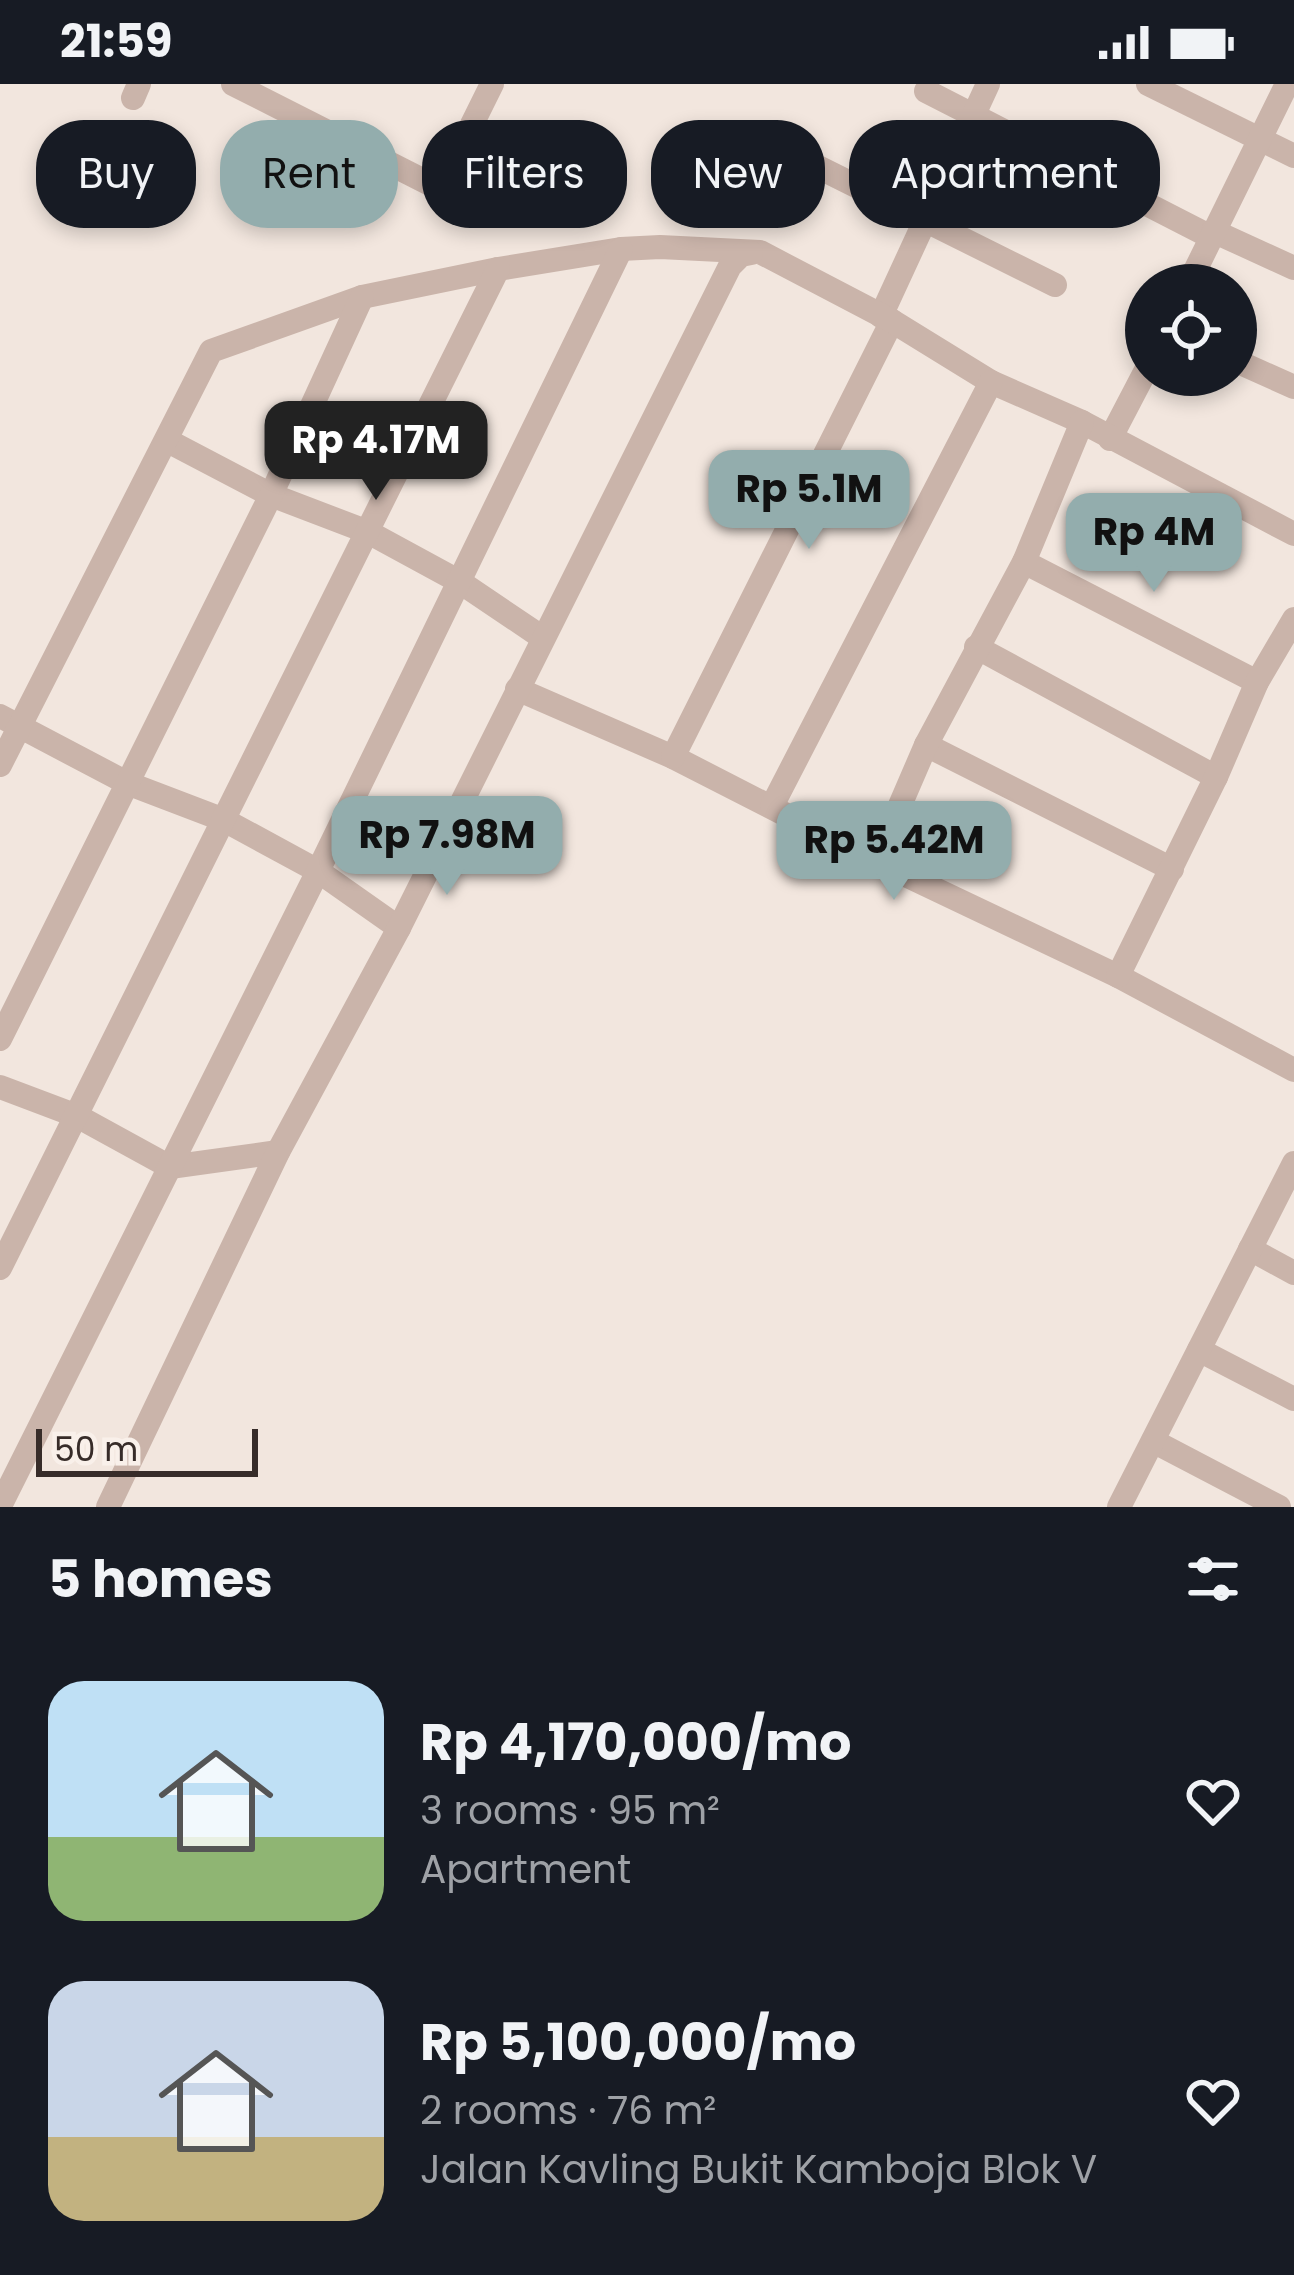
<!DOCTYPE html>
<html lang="en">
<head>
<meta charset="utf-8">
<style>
	:root { --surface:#171b24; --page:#20242c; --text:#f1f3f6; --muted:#9ea1a6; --accent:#93adad }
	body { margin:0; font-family:Poppins,sans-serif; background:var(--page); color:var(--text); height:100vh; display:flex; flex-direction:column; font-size:45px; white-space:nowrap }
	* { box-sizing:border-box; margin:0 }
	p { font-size:39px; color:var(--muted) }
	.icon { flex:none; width:66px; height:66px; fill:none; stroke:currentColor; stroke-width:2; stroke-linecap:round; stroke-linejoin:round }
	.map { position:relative; height:1423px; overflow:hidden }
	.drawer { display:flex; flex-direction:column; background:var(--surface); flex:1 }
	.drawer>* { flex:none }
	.guide { position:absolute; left:36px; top:36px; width:1224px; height:108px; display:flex; gap:24px }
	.tools { position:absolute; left:1125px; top:180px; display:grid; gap:24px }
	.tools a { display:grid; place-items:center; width:132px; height:132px; border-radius:50%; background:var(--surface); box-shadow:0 6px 18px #0003; font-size:60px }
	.scale { position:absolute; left:36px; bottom:30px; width:222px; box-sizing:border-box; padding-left:12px; border:6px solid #372c29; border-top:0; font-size:33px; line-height:42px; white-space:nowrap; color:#372c29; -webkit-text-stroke:9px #f9f0ea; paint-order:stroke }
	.price { position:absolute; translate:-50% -102px; padding:0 27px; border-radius:24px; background:var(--accent); color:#111; font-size:39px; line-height:78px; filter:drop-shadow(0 3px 6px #0008) }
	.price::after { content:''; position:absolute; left:50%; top:72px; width:36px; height:27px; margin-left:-18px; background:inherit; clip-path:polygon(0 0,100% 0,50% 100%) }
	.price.selected { background:#222; color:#fff }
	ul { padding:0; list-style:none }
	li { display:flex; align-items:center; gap:36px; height:300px; padding:0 48px }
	li span { display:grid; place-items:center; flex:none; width:336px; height:240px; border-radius:36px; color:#555 }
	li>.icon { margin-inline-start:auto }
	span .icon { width:144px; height:144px; fill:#fffc; stroke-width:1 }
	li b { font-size:51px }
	h2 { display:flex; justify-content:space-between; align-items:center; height:144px; padding:0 48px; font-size:51px }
	.tag { padding:0 42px; border-radius:48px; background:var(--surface); box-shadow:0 6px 18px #0003; font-size:42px; line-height:108px }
	.tag.selected { background:var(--accent); color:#111 }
	.status { display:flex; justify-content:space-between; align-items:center; height:84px; padding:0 60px; background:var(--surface); direction:ltr }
	.status svg { height:33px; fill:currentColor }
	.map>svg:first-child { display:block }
</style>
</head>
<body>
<div class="status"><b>21:59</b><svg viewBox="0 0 49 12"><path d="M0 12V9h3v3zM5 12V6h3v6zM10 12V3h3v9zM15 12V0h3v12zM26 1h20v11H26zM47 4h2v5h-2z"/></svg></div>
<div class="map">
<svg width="1294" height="1423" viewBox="0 0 1294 1423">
	<rect width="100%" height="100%" fill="#f2e6de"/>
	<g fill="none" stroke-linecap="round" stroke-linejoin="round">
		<!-- minor -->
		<g stroke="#cab4aa" stroke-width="24">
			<path d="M233,0L440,105L492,0"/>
			<path d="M1148,0L1294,72"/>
			<path d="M926,7L1211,153"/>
			<path d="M133,14L139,0"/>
			<path d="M816,82L1055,201"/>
			<path d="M1213,147L1294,184"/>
			<path d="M1188,201L1287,0"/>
			<path d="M881,232L988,0"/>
			<path d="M1236,277L1294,303"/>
			<path d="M1110,355L1146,286"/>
			<path d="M168,357L271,411L368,448L460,498L543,554"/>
			<path d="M1024,478L1257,598"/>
			<path d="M976,563L1216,693"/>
			<path d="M517,605L673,673L876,777L1118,892L1294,986"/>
			<path d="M0,632L127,699L224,736L318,787L399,844"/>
			<path d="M926,661L1172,785"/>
			<path d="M673,673L892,237"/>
			<path d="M0,681L211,267L362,213L498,185L621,165L660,163L760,168L892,237L991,298L1082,338L1294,450"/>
			<path d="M772,722L991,298"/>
			<path d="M876,777L926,661L1024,478L1082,338"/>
			<path d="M1118,892L1216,693L1257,598L1294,535"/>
			<path d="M0,955L271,411L362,213"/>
			<path d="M0,1003L77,1032L170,1083L278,1068"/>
			<path d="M1250,1165L1294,1189"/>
			<path d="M0,1184L498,185"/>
			<path d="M1199,1266L1294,1315"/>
			<path d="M1153,1357L1279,1423"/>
			<path d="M0,1422L318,787L621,165"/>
			<path d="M108,1423L278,1068L399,844L730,182L741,171L751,169"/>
			<path d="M1119,1423L1294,1079"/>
		</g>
	</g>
</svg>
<div class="tools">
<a><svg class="icon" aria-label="locate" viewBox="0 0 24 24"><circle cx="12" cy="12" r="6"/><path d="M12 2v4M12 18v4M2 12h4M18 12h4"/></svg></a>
</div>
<div class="scale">50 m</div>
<b class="price selected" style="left:376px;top:419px">Rp 4.17M</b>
<b class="price" style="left:809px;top:468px">Rp 5.1M</b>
<b class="price" style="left:1154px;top:511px">Rp 4M</b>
<b class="price" style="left:447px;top:814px">Rp 7.98M</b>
<b class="price" style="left:894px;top:819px">Rp 5.42M</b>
<div class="guide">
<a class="tag">Buy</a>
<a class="tag selected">Rent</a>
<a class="tag">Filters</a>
<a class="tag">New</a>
<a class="tag">Apartment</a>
</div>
</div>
<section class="drawer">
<h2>5 homes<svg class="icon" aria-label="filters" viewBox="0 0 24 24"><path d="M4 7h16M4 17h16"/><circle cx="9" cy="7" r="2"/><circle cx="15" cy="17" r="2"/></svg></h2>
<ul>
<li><span style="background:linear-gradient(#bfe0f5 65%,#8fb573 0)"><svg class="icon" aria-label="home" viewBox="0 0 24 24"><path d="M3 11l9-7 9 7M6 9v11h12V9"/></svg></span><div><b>Rp 4,170,000/mo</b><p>3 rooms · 95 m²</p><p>Apartment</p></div><svg class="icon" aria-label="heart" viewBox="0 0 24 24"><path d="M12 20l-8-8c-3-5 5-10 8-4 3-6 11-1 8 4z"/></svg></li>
<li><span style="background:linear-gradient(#c9d6e8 65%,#c2b280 0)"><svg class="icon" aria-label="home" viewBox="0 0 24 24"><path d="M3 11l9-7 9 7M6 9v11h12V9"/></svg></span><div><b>Rp 5,100,000/mo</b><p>2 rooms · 76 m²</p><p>Jalan Kavling Bukit Kamboja Blok V</p></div><svg class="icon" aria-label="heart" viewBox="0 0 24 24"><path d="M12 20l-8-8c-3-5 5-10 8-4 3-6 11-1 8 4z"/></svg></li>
</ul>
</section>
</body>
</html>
